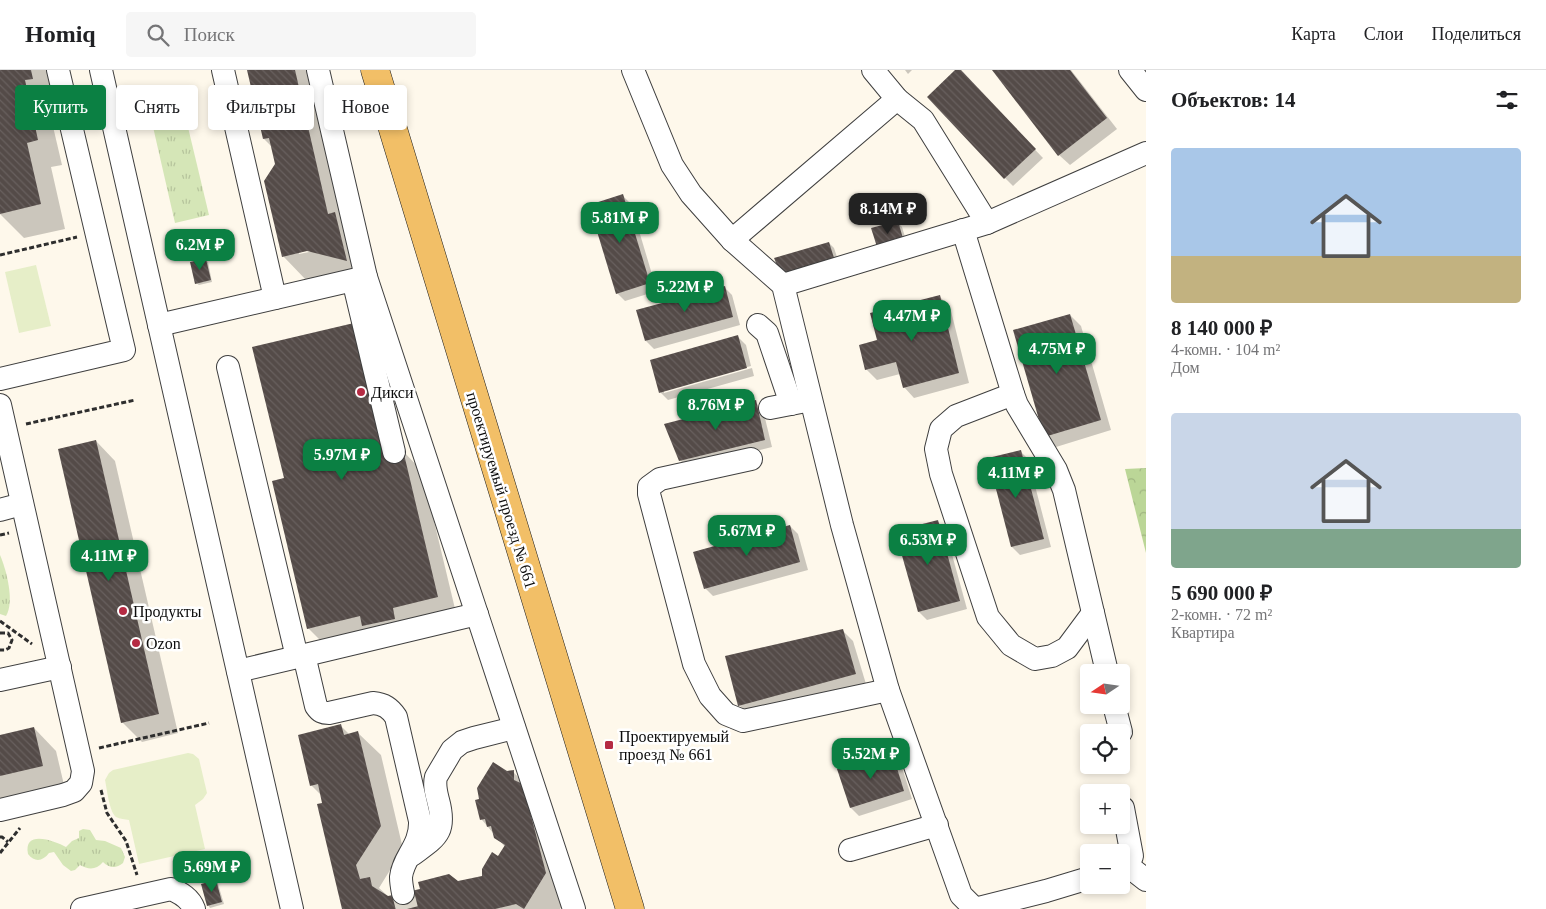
<!DOCTYPE html>
<html lang="ru">
<head>
<meta charset="utf-8">
<style>
	:root { --surface:#fff; --page:#f6f6f6; --text:#202124; --muted:#757577; --line:#e0e0e0; --accent:#0b8043 }
	body { margin:0; font-family:Georgia,serif; background:var(--page); color:var(--text); height:100vh; display:flex; flex-direction:column; font-size:19px; white-space:nowrap }
	* { box-sizing:border-box; margin:0 }
	p { font-size:16px; color:var(--muted) }
	.icon { flex:none; width:28px; height:28px; fill:none; stroke:currentColor; stroke-width:2; stroke-linecap:round; stroke-linejoin:round }
	.map { position:relative; flex:1; overflow:hidden }
	.side { display:flex; flex-direction:column; background:var(--surface); width:400px }
	.side>* { flex:none }
	.top-card { position:absolute; left:15px; top:15px; width:475px; height:45px; display:flex; gap:10px }
	.needle { width:32px; rotate:257deg }
	.controls { position:absolute; left:1080px; top:594px; display:grid; gap:10px }
	.controls a { display:grid; place-items:center; width:50px; height:50px; border-radius:5px; background:var(--surface); box-shadow:0 2px 8px #0003; font-size:25px }
	.price { position:absolute; translate:-50% -42px; padding:0 11px; border-radius:10px; background:var(--accent); color:#fff; font-size:16px; line-height:32px; filter:drop-shadow(0 1px 2px #0008) }
	.price::after { content:''; position:absolute; left:50%; top:30px; width:15px; height:11px; margin-left:-8px; background:inherit; clip-path:polygon(0 0,100% 0,50% 100%) }
	.price.selected { background:#222; color:#fff }
	ul { padding:0; list-style:none }
	li { display:grid; align-content:center; gap:10px; height:265px; padding:0 25px }
	li span { display:grid; place-items:center; height:155px; border-radius:5px; color:#555 }
	li>.icon { margin-inline-start:auto }
	span .icon { width:90px; height:90px; fill:#fffc; stroke-width:1 }
	li b { font-size:21px }
	h2 { display:flex; justify-content:space-between; align-items:center; height:60px; padding:0 25px; font-size:21px }
	.chip { padding:0 18px; border-radius:5px; background:var(--surface); box-shadow:0 2px 8px #0003; font-size:18px; line-height:45px }
	.chip.selected { background:var(--accent); color:#fff }
	header { display:flex; align-items:center; gap:30px; box-sizing:border-box; height:70px; padding:0 25px; background:var(--surface); border-bottom:1px solid var(--line) }
	header strong { font-size:24px }
	nav { display:flex; gap:28px; margin-inline-start:auto; font-size:18px }
	.search { width:350px; height:45px; background:var(--page); display:flex; align-items:center; gap:12px; box-sizing:border-box; padding:0 18px; border-radius:5px; color:var(--muted); font-size:19px }
	main { display:flex; flex:1; min-height:0 }
	.map>svg:first-child { display:block }
</style>
</head>
<body>
<header>
<strong>Homiq</strong>
<div class="search"><svg class="icon" aria-label="search" viewBox="0 0 24 24"><circle cx="10" cy="10" r="6"/><path d="M15 15l6 6"/></svg>Поиск</div>
<nav><a>Карта</a><a>Слои</a><a>Поделиться</a></nav>
</header>
<main>
<div class="map">
<svg width="1146" height="839" viewBox="0 0 1146 839">
	<defs>
		<pattern id="forest-crowns" width="20" height="18" patternUnits="userSpaceOnUse" patternTransform="scale(1.25)"><rect width="20" height="18" fill="#bbd697"/><path d="M2 6a3 3 0 1 1 6 0M12 15a3 3 0 1 1 6 0" fill="none" stroke="#a0b681"/></pattern>
		<pattern id="park-tufts" width="24" height="20" patternUnits="userSpaceOnUse" patternTransform="scale(1.25)"><rect width="24" height="20" fill="#d5e6b7"/><path d="M3 7l-1-3M5 7V3M7 7l1-3M15 17l-1-3M17 17v-4M19 17l1-3" fill="none" stroke="#b6c49c"/></pattern>
		<pattern id="building-back-hatch" width="6" height="6" patternUnits="userSpaceOnUse" patternTransform="scale(1.25)"><rect width="6" height="6" fill="#544b48"/><path d="M-1 5l2 2M0 0l6 6M5-1l2 2" fill="none" stroke="#68605e"/></pattern>
	</defs>
	<rect width="100%" height="100%" fill="#fef8eb"/>
	<!-- forest -->
	<path fill="url(#forest-crowns)" d="M1146,398V483L1125,399Z"/>
	<!-- park -->
	<g fill="url(#park-tufts)">
		<path d="M181,28L209,145L175,153L148,35Z"/>
		<path d="M0,485C6,499 15,531 6,546L0,544Z"/>
		<path d="M83,759L90,760L96,770L105,771L121,778L125,787L123,793C116,799 109,798 103,792C96,800 89,800 80,795L75,800L71,801L63,795L54,782L49,783C43,791 35,793 28,784C23,759 55,771 66,777L72,771L79,768V761Z"/>
	</g>
	<!-- pitch -->
	<g fill="#e6eec8">
		<path d="M36,195L51,256L19,263L5,202Z"/>
		<path d="M188,683L193,684L199,689L207,723L203,729L195,735L205,779L139,794L129,750C125,749 120,749 116,747C109,741 107,719 105,710L109,703L113,700Z"/>
	</g>
	<!-- shadow -->
	<g fill="#0003" fill-rule="evenodd">
		<path d="M0,0H49L57,33L48,35L62,95L51,97L65,159L24,168L0,144Z"/>
		<path d="M249,0H313L370,214L307,211L283,186L276,95L272,77L264,69ZM313,178L314,181L299,184V182Z"/>
		<path d="M905,0H912L908,4Z"/>
		<path d="M957,0H959L1043,88L1013,116L1005,108Z"/>
		<path d="M994,0H1071L1117,59L1070,95L1059,85Z"/>
		<path d="M623,126L631,134L657,221L625,231L617,223Z"/>
		<path d="M897,152L902,157L908,177L884,185Z"/>
		<path d="M829,173L834,178L840,196L787,209Z"/>
		<path d="M205,190L208,192L212,212L199,215L196,213Z"/>
		<path d="M724,217L732,225L740,255L654,279L646,271Z"/>
		<path d="M939,226L950,237L969,313L914,328L904,317L900,304L877,310L866,299Z"/>
		<path d="M1070,245L1081,256L1111,360L1056,377L1045,366Z"/>
		<path d="M738,267L746,275L751,296L664,320V323L752,298L754,306L668,330L660,322Z"/>
		<path d="M755,332L763,340L772,377L688,398L680,390Z"/>
		<path d="M96,371L115,391L178,663L142,672L122,652Z"/>
		<path d="M403,381L422,401L457,547L328,578L308,558L285,409Z"/>
		<path d="M1020,381L1028,389L1051,477L1020,485L1012,477Z"/>
		<path d="M937,451L945,459L967,539L927,550L919,542Z"/>
		<path d="M790,456L798,464L808,500L713,526L705,518Z"/>
		<path d="M842,560L853,571L866,614L750,646L739,635Z"/>
		<path d="M341,656L350,665L358,663L381,685L403,779L379,818L389,827L483,807L499,787L505,777L482,750L481,730L506,702H513L536,724L568,826L560,839H343L322,726L311,715Z"/>
		<path d="M34,658L56,681L65,719L0,734V666Z"/>
		<path d="M892,683L900,691L912,729L859,746L851,738L839,700Z"/>
		<path d="M216,811L218,814L224,834L210,838L208,835Z"/>
	</g>
	<!-- building -->
	<g fill="url(#building-back-hatch)">
		<path d="M0,0H31L33,9L25,10L38,70L27,73L41,134L0,144Z"/>
		<path d="M247,0H295L328,144L335,142L347,191L307,181L282,187L264,111L275,94L269,68L263,69Z"/>
		<path d="M955,0H961L1036,79L1004,109L927,27Z"/>
		<path d="M992,0H1070L1107,48L1058,86Z"/>
		<path d="M623,124L650,213L616,224L589,135Z"/>
		<path d="M898,151L904,172L878,180L871,158Z"/>
		<path d="M829,172L835,191L781,205L774,188Z"/>
		<path d="M206,189L211,210L195,214L190,192Z"/>
		<path d="M725,216L733,247L645,271L636,240Z"/>
		<path d="M940,225L959,303L903,318L896,292L865,300L859,275L877,270L870,243Z"/>
		<path d="M1070,244L1101,350L1044,367L1013,260Z"/>
		<path d="M354,253L403,380L438,527L393,538L395,549L362,556L360,546L307,559L272,411L284,408L252,277Z"/>
		<path d="M738,265L747,298L659,323L650,290Z"/>
		<path d="M756,330L765,370L679,391L664,354Z"/>
		<path d="M96,370L159,644L121,653L58,379Z"/>
		<path d="M1021,380L1044,469L1011,477L988,388Z"/>
		<path d="M938,450L960,531L918,542L895,461Z"/>
		<path d="M790,455L800,492L704,519L693,482Z"/>
		<path d="M843,559L856,604L738,636L725,586Z"/>
		<path d="M341,654L344,665L358,661L381,756L356,795L360,809L370,807L372,816L388,826L420,819L418,812L449,804L458,811L482,806V799L492,782L498,786L505,775L494,768L491,756L487,757L485,749L480,750L475,730L479,729L477,718L493,692L507,701L514,700V710L527,716L529,738L546,803L524,839L516,834L495,839H342L317,734L322,733L318,714L310,716L298,665Z"/>
		<path d="M34,657L43,696L0,706V665Z"/>
		<path d="M892,682L904,721L850,738L837,699Z"/>
		<path d="M216,810L222,832L207,836L201,814Z"/>
	</g>
	<g fill="none" stroke-linecap="round" stroke-linejoin="round">
		<!-- minor-tunnel -->
		<path stroke="#dad5ca" stroke-width="22" stroke-dasharray="22 11" stroke-linecap="butt" d="M403,823L407,839"/>
		<defs>
			<g id="minor">
				<path d="M101,0L292,839"/>
				<path d="M223,0L275,228"/>
				<path d="M633,0L672,95L691,124L732,170L783,215L842,455L888,620L961,825L975,839"/>
				<path d="M873,0L897,29L923,50L987,153"/>
				<path d="M1130,0L1146,20"/>
				<path d="M963,160L1013,324L1017,335L1056,400L1064,420L1107,602"/>
				<path d="M732,170L897,29"/>
				<path d="M366,207L574,839"/>
				<path d="M783,215L987,153L1146,83"/>
				<path d="M355,218L394,382"/>
				<path d="M159,255L366,207L318,0"/>
				<path d="M758,255L767,263L791,334"/>
				<path d="M228,297L297,587L477,544"/>
				<path d="M0,309L124,280L58,0"/>
				<path d="M1013,324L956,346L941,359L936,379L941,404L988,547L1011,575L1035,589L1052,586L1067,578L1093,543"/>
				<path d="M0,335L83,701L81,713L74,721L63,725L0,740"/>
				<path d="M770,338L806,331"/>
				<path d="M751,389L660,409L649,417V424L694,594L710,626L726,644L743,651L888,620"/>
				<path d="M0,440L22,434"/>
				<path d="M304,585L316,636C320,642 323,643 329,643L373,633C384,634 390,638 396,647L420,751C421,776 403,787 401,807C401,812 402,818 403,823"/>
				<path d="M238,601L297,587"/>
				<path d="M0,610L60,597"/>
				<path d="M1114,635L1121,662"/>
				<path d="M1123,738L1132,786L1128,796"/>
				<path d="M850,780L937,755"/>
				<path d="M412,785C436,767 447,763 438,730C436,722 434,715 436,707L452,680L462,672L474,668L514,658"/>
				<path d="M1128,796L1146,810"/>
				<path d="M82,839L171,819C181,823 190,828 194,839"/>
				<path d="M975,839L1046,821L1089,808"/>
			</g>
			<path id="major" d="M375,0L630,839"/>
		</defs>
		<!-- minor casing -->
		<use href="#minor" stroke="#3f3f3f" stroke-width="24"/>
		<!-- major casing -->
		<use href="#major" stroke="#1d1d1d" stroke-width="29"/>
		<!-- path -->
		<g stroke="#2e2e2e" stroke-width="3" stroke-dasharray="5 2.5" stroke-linecap="butt">
			<path d="M0,185L77,167"/>
			<path d="M26,354L135,330"/>
			<path d="M0,465L9,463"/>
			<path d="M0,551L32,574"/>
			<path d="M0,563H8L12,570L9,578L5,580H0"/>
			<path d="M99,678L209,653"/>
			<path d="M101,720L107,743L126,771L137,805"/>
			<path d="M0,767H2L8,772"/>
			<path d="M0,783L20,758"/>
		</g>
		<!-- minor -->
		<use href="#minor" stroke="#fff" stroke-width="22"/>
		<!-- major -->
		<use href="#major" stroke="#f2bf67" stroke-width="28"/>
	</g>
	<!-- markers -->
	<g fill="#b52b43" stroke="#fff" stroke-width="2">
		<circle cx="361" cy="322" r="5"/>
		<circle cx="123" cy="541" r="5"/>
		<circle cx="136" cy="573" r="5"/>
		<rect x="604" y="670" width="10" height="10" rx="2.5"/>
	</g>
	<g text-anchor="middle" stroke-width="5" stroke-linejoin="round" paint-order="stroke">
		<!-- poi labels -->
		<g font-size="16" fill="#0c0c0c" stroke="#fff" text-anchor="start">
			<text x="371" y="328">Дикси</text>
			<text x="133" y="547">Продукты</text>
			<text x="146" y="579">Ozon</text>
			<text x="619" y="672">Проектируемый<tspan x="619" dy="18">проезд № 661</tspan></text>
		</g>
		<!-- street labels -->
		<g font-size="16" fill="#0c0c0c" stroke="#fff">
			<text transform="translate(502 420) rotate(73)" y="6">проектируемый проезд № 661</text>
		</g>
	</g>
</svg>
<div class="controls">
<a><svg class="needle" viewBox="-14 -14 28 28"><path d="M0-13l5 13h-10z" fill="#e53935"/><path d="M0 13l5-13h-10z" fill="#757577"/></svg></a>
<a><svg class="icon" aria-label="locate" viewBox="0 0 24 24"><circle cx="12" cy="12" r="6"/><path d="M12 2v4M12 18v4M2 12h4M18 12h4"/></svg></a>
<a>+</a>
<a>−</a>
</div>
<b class="price selected" style="left:888px;top:165px">8.14M ₽</b>
<b class="price" style="left:620px;top:174px">5.81M ₽</b>
<b class="price" style="left:200px;top:201px">6.2M ₽</b>
<b class="price" style="left:685px;top:243px">5.22M ₽</b>
<b class="price" style="left:912px;top:272px">4.47M ₽</b>
<b class="price" style="left:1057px;top:305px">4.75M ₽</b>
<b class="price" style="left:716px;top:361px">8.76M ₽</b>
<b class="price" style="left:342px;top:411px">5.97M ₽</b>
<b class="price" style="left:1016px;top:429px">4.11M ₽</b>
<b class="price" style="left:747px;top:487px">5.67M ₽</b>
<b class="price" style="left:928px;top:496px">6.53M ₽</b>
<b class="price" style="left:109px;top:512px">4.11M ₽</b>
<b class="price" style="left:871px;top:710px">5.52M ₽</b>
<b class="price" style="left:212px;top:823px">5.69M ₽</b>
<div class="top-card">
<a class="chip selected">Купить</a>
<a class="chip">Снять</a>
<a class="chip">Фильтры</a>
<a class="chip">Новое</a>
</div>
</div>
<section class="side">
<h2>Объектов: 14<svg class="icon" aria-label="filters" viewBox="0 0 24 24"><path d="M4 7h16M4 17h16"/><circle cx="9" cy="7" r="2"/><circle cx="15" cy="17" r="2"/></svg></h2>
<ul>
<li><span style="background:linear-gradient(#a9c7e8 70%,#c2b280 0)"><svg class="icon" aria-label="home" viewBox="0 0 24 24"><path d="M3 11l9-7 9 7M6 9v11h12V9"/></svg></span><div><b>8 140 000 ₽</b><p>4-комн. · 104 m²</p><p>Дом</p></div></li>
<li><span style="background:linear-gradient(#c9d6e8 75%,#7fa58c 0)"><svg class="icon" aria-label="home" viewBox="0 0 24 24"><path d="M3 11l9-7 9 7M6 9v11h12V9"/></svg></span><div><b>5 690 000 ₽</b><p>2-комн. · 72 m²</p><p>Квартира</p></div></li>
</ul>
</section>
</main>
</body>
</html>
